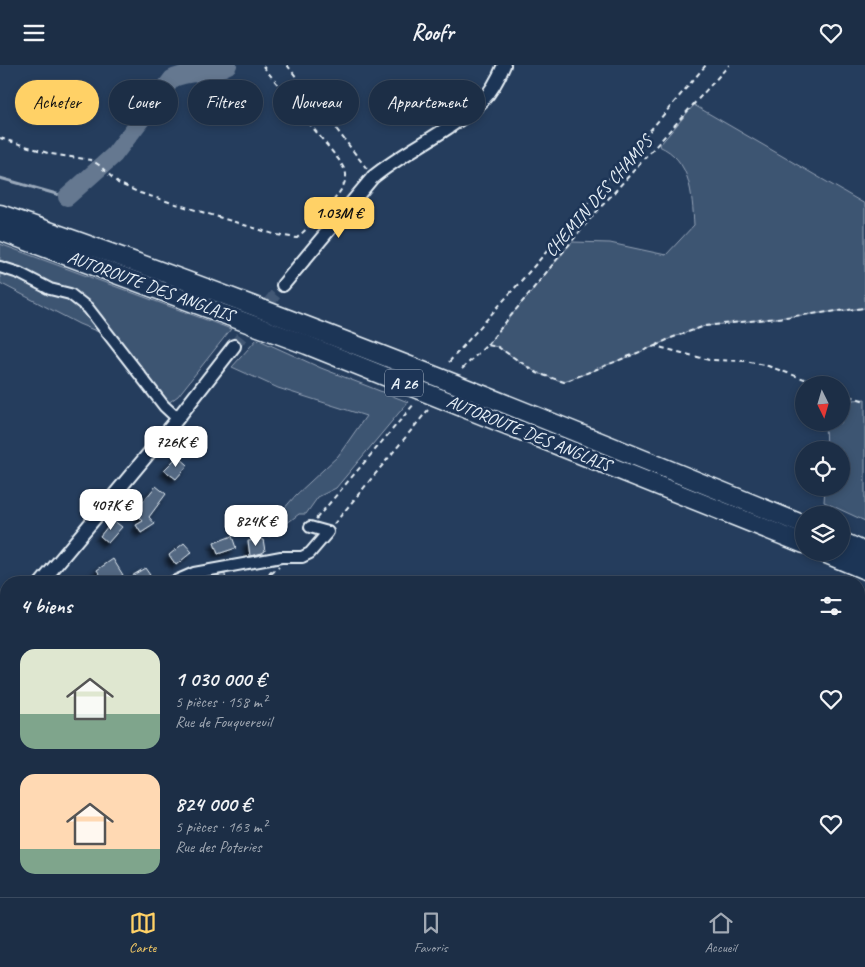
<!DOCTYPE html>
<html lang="fr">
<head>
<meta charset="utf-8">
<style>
	:root { --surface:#1c2e46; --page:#25364d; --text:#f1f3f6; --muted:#a0a8b3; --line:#3a4a5f; --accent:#ffd166 }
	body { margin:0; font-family:Caveat,sans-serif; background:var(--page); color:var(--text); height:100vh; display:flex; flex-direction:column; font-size:19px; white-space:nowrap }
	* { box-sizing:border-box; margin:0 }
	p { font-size:16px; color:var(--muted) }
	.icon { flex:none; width:28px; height:28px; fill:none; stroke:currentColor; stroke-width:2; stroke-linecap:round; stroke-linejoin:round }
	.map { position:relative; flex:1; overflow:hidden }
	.panel { position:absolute; left:0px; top:511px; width:865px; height:321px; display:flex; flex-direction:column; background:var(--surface); border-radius:20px 20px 0 0; box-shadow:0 2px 8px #0003,0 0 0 1px var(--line) }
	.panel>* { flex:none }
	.top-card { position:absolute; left:15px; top:15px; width:500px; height:45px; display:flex; gap:10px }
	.needle { width:32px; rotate:175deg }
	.buttons { position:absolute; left:795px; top:311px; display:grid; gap:10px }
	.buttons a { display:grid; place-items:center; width:55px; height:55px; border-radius:50%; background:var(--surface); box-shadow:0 2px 8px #0003,0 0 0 1px var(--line); font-size:25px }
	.price { position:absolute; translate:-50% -42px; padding:0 11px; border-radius:10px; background:#fff; color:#222; font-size:16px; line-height:32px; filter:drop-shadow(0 1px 2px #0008) }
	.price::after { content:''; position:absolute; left:50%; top:30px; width:15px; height:11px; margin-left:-8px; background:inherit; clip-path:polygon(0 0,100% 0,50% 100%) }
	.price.active { background:var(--accent); color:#111 }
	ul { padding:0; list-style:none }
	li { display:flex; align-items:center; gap:15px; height:125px; padding:0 20px }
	li span { display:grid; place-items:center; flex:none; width:140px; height:100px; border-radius:15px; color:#555 }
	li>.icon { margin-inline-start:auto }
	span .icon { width:60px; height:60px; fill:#fffc; stroke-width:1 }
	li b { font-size:21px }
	h2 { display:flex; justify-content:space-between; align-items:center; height:60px; padding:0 20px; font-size:21px }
	.pill { padding:0 18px; border-radius:22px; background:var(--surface); box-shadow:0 2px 8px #0003,0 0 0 1px var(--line); font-size:18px; line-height:45px }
	.pill.active { background:var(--accent); color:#111 }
	header { display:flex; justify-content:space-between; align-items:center; height:65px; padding:0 20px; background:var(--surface); font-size:22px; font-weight:700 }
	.tabs { display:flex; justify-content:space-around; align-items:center; height:70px; border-top:1px solid var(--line); background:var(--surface); font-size:14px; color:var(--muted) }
	.tabs a { display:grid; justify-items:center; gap:2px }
	.tabs .active { color:var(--accent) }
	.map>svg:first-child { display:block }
</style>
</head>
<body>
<header><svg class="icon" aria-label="menu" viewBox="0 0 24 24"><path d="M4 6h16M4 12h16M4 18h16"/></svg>Roofr<svg class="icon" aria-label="heart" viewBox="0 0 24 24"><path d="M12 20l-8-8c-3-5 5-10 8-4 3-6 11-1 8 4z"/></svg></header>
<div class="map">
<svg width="865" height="832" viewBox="0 0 865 832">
	<defs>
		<filter id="shadow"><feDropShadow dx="-4.5" dy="4.5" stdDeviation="2.5" flood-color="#0009"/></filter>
	</defs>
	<rect width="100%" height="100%" fill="#253d5d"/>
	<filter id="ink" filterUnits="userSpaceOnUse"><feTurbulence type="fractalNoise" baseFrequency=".02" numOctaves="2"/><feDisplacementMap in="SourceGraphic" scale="10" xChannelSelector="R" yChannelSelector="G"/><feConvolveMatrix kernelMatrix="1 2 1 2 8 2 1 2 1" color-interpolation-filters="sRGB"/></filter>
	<g filter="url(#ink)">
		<!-- green -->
		<g fill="#3e5472" stroke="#93a2b5">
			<path d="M694,40L865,139V243L705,261L671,273L655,281L564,317L537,308L498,282L487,280L572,177L610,178L666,190L694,160C692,129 691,95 659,81Z"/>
			<path d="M0,179L231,264L178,331L164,341L111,272L79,259L0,218Z"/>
			<path d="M257,274L321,303L408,337L336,423L318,432L306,449H299L269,472L261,461L281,447L296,430L338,391L366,351L278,323L232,302Z"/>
			<path d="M865,334V456L824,437L825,423L841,422V385H826L825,358H841V336Z"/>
			<path d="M865,590V832H711L710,826H859V595Z"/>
		</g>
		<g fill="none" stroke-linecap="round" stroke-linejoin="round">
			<!-- stream -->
			<path stroke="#99a8ba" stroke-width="3" d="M0,113L67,132"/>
			<!-- river -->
			<path stroke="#657890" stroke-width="18" d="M67,132L114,90L172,14C189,5 211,10 228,0"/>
		</g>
		<!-- building -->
		<g fill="#536782" stroke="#e8f1f8" filter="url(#shadow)">
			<path d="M178,391L188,400L176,414L164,405Z"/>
			<path d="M156,421L166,429L149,452L155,459L141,468L136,460L143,456L135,446Z"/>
			<path d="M113,455L122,462L108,478L100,471Z"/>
			<path d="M232,471L236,483L218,489L214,478Z"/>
			<path d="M263,474L265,486L262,488L250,491L248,476Z"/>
			<path d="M184,478L192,487L176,500L169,490Z"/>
			<path d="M113,494L123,510L111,518H105L97,505Z"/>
			<path d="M145,503L150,510L145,513L148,518H120Z"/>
			<path d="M225,509L226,518H200L199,514Z"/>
		</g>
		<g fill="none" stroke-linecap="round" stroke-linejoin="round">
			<!-- tertiary-tunnel -->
			<path stroke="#425874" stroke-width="12" stroke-dasharray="12 6" stroke-linecap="butt" d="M234,281L283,220"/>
			<defs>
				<g id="minor">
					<path d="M0,202L19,208L50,224L70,229L88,243L164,341L178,354"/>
					<path d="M171,518L194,508L281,492H302L310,488L328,467L310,462"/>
					<path d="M0,624L6,621"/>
					<path d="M0,698L6,693"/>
					<path d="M0,742L6,748"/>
				</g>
				<g id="tertiary">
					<path d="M283,220L373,112C407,84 450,67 482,36C491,27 499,12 504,0"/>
					<path d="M41,518L174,358L234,281"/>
					<path d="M0,570L6,561"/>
				</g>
				<g id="motorway">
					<path d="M0,149C272,243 538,351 804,460"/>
					<path d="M0,166L307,280L804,479"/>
					<path d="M841,476L865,487"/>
					<path d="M824,488L865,505"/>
				</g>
			</defs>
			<!-- minor casing -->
			<use href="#minor" stroke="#e8f1f8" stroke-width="14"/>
			<!-- tertiary casing -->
			<use href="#tertiary" stroke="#e8f1f8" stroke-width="16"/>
			<!-- motorway casing -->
			<use href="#motorway" stroke="#e8f1f8" stroke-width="21"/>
			<!-- path -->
			<g stroke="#e8f1f8" stroke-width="2" stroke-dasharray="5 4" stroke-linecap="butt">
				<path d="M287,0L367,104"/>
				<path d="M0,73L51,89L91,95L99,100L118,118L140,128L277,170L297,173C310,160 348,127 346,109C345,104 341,99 339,95L262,0"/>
				<path d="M487,280L590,154L729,0"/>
				<path d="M655,281L671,273L705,261L865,243"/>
				<path d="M449,297L536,199L706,0"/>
				<path d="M462,304L487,280L498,282L537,308L564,317L655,281L709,295L746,296L768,301L821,320"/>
				<path d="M841,328L865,336"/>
				<path d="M316,454L415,338"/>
				<path d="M334,459L428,345"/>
				<path d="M271,509L279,502"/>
				<path d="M265,518L273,502"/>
				<path d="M274,826L280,832"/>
				<path d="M539,826L541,832"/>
				<path d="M56,832L60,826"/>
				<path d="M76,832L79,826"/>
				<path d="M390,832L397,826"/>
			</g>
			<!-- minor -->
			<use href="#minor" stroke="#1d3557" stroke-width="10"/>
			<!-- tertiary -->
			<use href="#tertiary" stroke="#1d3557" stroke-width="12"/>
			<!-- motorway -->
			<use href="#motorway" stroke="#1d3557" stroke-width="18"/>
		</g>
	</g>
	<g text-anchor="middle" stroke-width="5" stroke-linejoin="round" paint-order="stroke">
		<!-- shield labels -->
		<rect fill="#1d3557" stroke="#abb9c8" stroke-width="1" x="385" y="304.5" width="38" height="27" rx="4"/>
		<g font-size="16" font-weight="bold" fill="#e8f1f8">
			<text x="404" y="324">A 26</text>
		</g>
		<!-- street labels -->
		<g font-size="18" fill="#e8f1f8" stroke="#1d3557">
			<text transform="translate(598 131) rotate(-49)" y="6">CHEMIN DES CHAMPS</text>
			<text transform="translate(151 221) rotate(20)" y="6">AUTOROUTE DES ANGLAIS</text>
			<text transform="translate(529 368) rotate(22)" y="6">AUTOROUTE DES ANGLAIS</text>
		</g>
	</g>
</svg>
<div class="buttons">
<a><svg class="needle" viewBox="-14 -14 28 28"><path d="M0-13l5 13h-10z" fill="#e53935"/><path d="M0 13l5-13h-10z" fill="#a0a8b3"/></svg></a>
<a><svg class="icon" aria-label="locate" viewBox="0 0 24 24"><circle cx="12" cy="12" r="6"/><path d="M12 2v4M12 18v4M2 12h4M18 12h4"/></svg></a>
<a><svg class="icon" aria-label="layers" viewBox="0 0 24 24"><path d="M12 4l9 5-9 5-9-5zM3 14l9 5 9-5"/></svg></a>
</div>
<b class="price active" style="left:339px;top:174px">1.03M €</b>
<b class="price" style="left:176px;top:403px">726K €</b>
<b class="price" style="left:111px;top:466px">407K €</b>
<b class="price" style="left:256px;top:482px">824K €</b>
<div class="top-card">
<a class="pill active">Acheter</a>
<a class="pill">Louer</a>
<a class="pill">Filtres</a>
<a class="pill">Nouveau</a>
<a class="pill">Appartement</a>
</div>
<section class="panel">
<h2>4 biens<svg class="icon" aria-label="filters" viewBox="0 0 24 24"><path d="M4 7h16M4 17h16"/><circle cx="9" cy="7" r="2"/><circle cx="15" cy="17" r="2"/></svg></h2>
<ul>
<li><span style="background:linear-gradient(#dfe7d0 65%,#7fa58c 0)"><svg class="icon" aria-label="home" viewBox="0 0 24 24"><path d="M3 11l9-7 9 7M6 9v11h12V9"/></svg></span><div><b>1 030 000 €</b><p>5 pièces · 158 m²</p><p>Rue de Fouquereuil</p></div><svg class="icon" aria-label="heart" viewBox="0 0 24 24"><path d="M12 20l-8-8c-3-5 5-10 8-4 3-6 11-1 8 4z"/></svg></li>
<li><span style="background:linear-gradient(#ffd9b3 75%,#7fa58c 0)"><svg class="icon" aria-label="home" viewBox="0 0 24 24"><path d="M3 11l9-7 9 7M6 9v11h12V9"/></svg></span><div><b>824 000 €</b><p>5 pièces · 163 m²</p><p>Rue des Poteries</p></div><svg class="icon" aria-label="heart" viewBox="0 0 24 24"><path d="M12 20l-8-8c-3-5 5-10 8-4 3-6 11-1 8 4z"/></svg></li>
</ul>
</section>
</div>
<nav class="tabs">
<a class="active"><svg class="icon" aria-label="map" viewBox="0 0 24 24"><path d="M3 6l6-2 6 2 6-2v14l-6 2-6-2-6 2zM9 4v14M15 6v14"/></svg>Carte</a>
<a><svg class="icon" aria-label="saved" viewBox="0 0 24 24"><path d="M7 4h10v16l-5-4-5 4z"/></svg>Favoris</a>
<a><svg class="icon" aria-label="home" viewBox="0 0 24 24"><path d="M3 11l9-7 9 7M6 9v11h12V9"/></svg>Accueil</a>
</nav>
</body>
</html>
